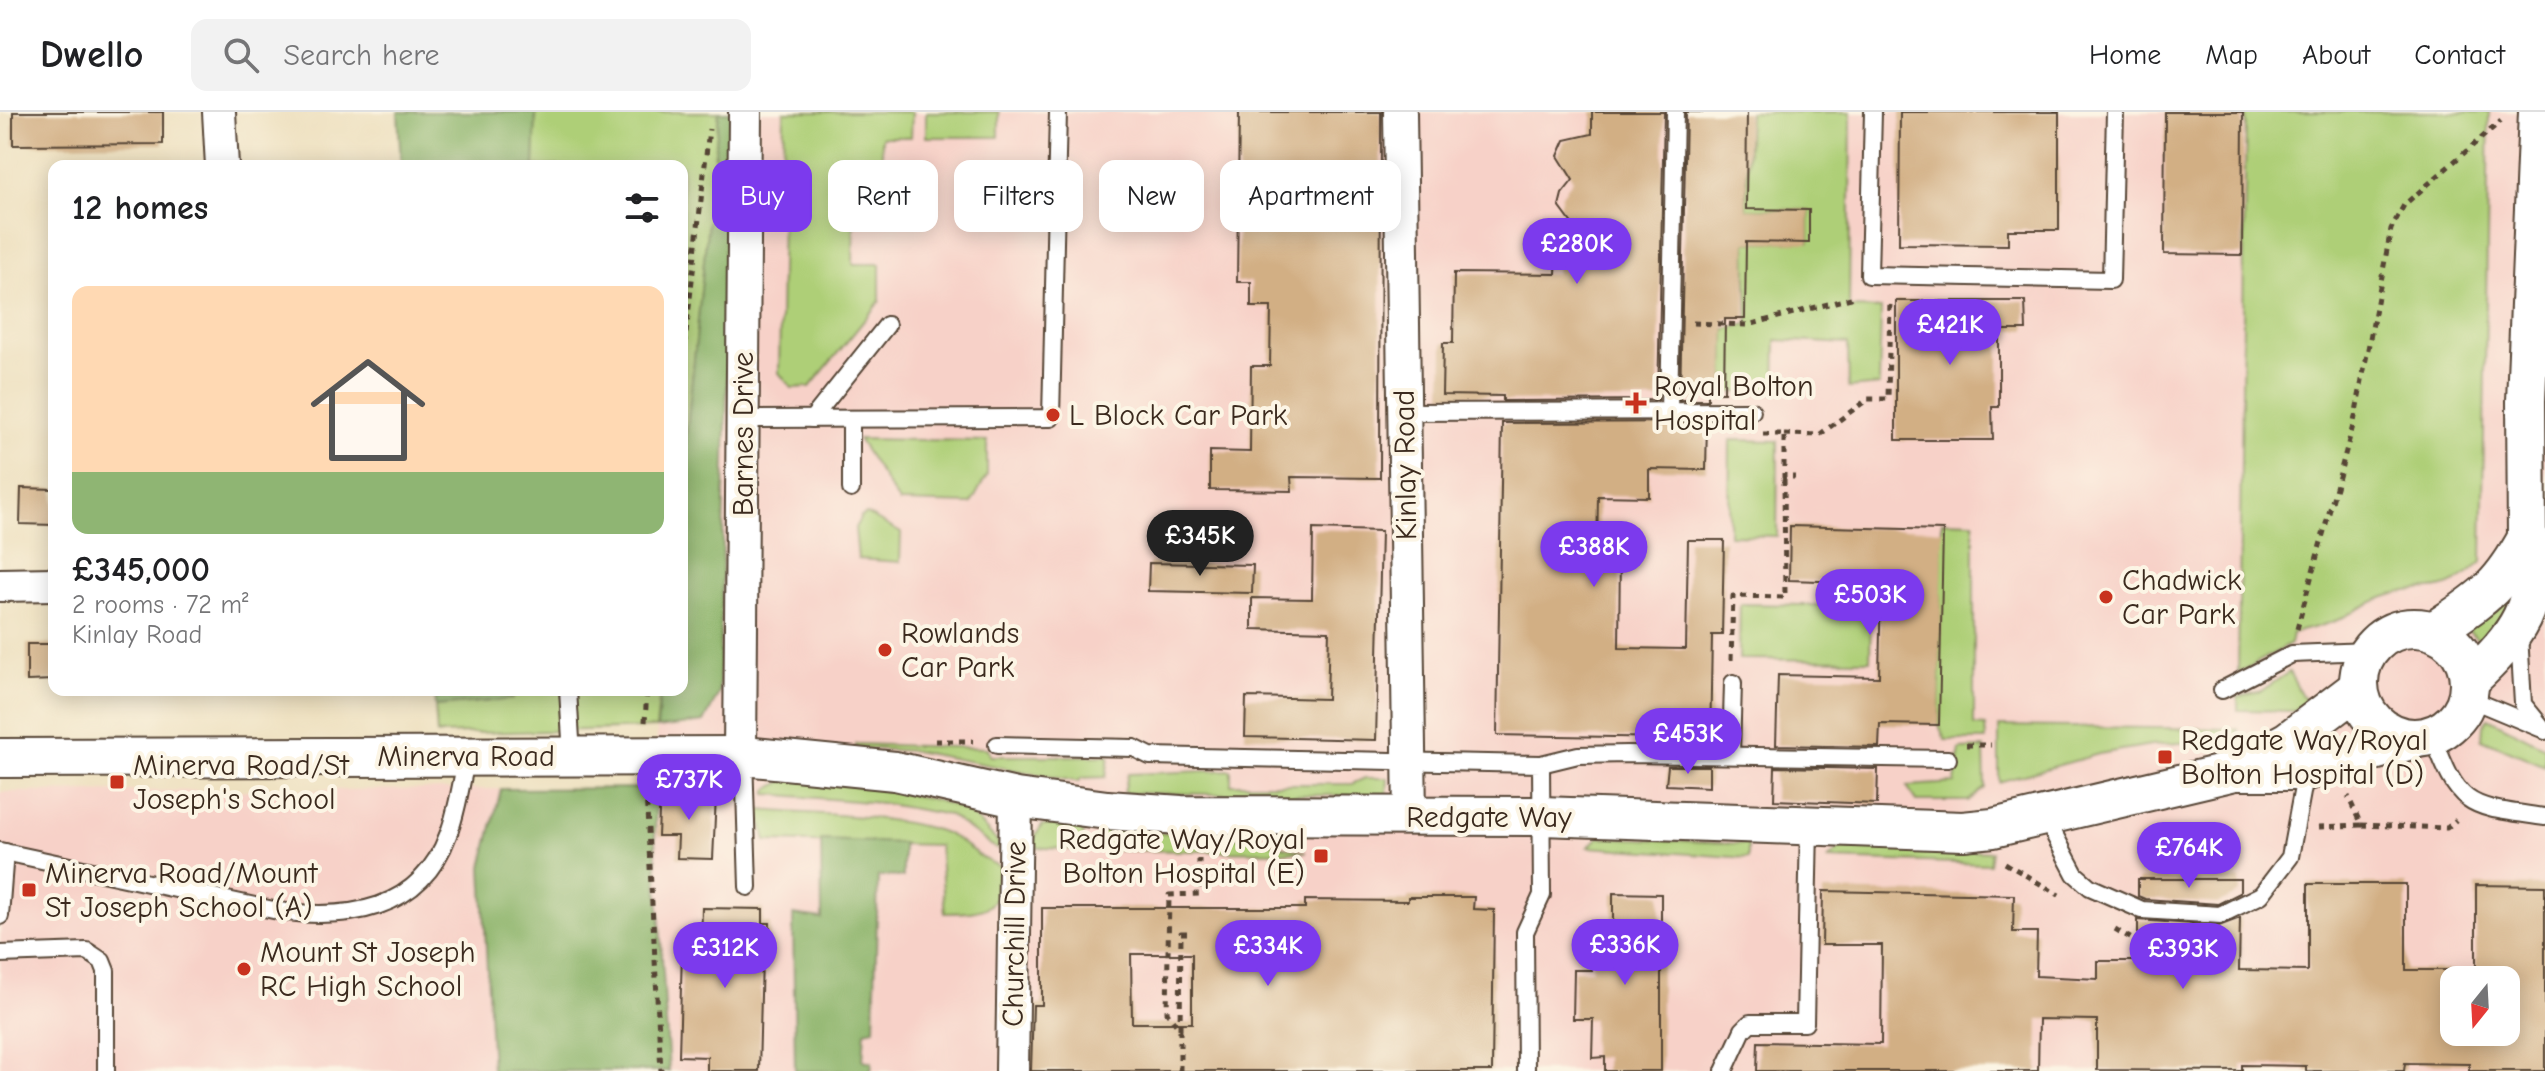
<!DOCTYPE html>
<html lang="en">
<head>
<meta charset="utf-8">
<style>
	:root { --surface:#fff; --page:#f2f2f2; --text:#202124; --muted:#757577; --line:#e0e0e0; --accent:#7c3aed }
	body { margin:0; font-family:"Comic Neue",sans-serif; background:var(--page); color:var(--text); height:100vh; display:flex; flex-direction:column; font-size:30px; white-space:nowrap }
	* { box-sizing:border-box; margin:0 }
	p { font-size:26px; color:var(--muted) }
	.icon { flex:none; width:44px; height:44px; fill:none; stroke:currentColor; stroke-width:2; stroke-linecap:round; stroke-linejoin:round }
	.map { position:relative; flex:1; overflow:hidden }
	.side { position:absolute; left:48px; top:48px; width:640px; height:536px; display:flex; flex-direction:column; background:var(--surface); border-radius:16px; box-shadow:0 4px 20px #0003 }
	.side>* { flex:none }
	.top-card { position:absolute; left:712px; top:48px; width:760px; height:72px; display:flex; gap:16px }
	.needle { width:52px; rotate:198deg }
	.controls { position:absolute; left:2440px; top:854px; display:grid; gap:16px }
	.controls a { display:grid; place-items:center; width:80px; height:80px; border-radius:16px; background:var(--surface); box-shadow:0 4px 20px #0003; font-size:40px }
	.price { position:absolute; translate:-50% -68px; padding:0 18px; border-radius:28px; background:var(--accent); color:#fff; font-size:26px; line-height:52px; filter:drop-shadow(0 2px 4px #0008) }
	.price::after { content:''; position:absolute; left:50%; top:48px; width:24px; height:18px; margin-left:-12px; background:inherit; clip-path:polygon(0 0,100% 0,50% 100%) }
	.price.active { background:#222; color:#fff }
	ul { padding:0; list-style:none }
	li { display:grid; align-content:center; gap:16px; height:424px; padding:0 24px }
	li span { display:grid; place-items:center; height:248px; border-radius:16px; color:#555 }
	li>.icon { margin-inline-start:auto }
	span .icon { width:144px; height:144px; fill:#fffc; stroke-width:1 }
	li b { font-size:34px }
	h2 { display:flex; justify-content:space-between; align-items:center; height:96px; padding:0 24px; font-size:34px }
	.tag { padding:0 28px; border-radius:16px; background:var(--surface); box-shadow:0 4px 20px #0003; font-size:28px; line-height:72px }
	.tag.active { background:var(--accent); color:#fff }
	header { display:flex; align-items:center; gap:48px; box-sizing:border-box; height:112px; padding:0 40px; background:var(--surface); border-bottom:2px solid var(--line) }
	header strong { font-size:38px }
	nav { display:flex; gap:44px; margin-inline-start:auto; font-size:28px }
	.search { width:560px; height:72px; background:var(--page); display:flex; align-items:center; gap:20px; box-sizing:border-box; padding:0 28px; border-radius:16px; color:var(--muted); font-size:30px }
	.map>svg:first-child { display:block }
</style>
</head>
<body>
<header>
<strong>Dwello</strong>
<div class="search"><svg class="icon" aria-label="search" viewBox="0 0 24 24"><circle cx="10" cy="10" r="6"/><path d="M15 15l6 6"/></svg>Search here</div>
<nav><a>Home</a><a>Map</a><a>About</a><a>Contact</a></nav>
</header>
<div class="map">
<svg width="2545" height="959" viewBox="0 0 2545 959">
	<rect width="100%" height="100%" fill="#fcf5e5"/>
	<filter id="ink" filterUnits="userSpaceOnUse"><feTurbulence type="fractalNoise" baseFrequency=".0125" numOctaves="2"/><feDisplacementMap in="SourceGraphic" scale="16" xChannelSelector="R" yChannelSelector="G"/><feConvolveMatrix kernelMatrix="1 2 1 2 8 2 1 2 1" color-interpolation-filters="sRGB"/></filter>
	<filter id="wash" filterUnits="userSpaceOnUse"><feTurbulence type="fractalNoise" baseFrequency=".006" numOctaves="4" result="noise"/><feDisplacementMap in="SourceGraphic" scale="32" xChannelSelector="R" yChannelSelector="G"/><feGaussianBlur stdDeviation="1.8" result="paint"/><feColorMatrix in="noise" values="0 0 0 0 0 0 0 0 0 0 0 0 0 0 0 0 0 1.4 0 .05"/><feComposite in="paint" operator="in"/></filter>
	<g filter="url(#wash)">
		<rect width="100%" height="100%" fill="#eddfbd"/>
		<!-- built -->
		<g fill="#f7d1c8" fill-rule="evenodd">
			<path d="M734,0H2545V959H669L655,729L657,616L691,614ZM2454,868H2506V920H2454Z"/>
			<path d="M501,677L482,755L492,959H0V680Z"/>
		</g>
		<!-- green -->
		<g fill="#aecf77" stroke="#747c4a" stroke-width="2">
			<path d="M536,0H719L682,366V54H534Z"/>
			<path d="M784,0H912L911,25H882V48H855L853,152H880V189L810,275L792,276L779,261Z"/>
			<rect x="926" y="0" width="73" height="25"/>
			<path d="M1749,0H1851L1849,196L1881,197L1879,273L1849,276L1848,232L1776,228L1775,281L1724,280L1725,217L1748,212L1746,130H1809V98L1746,97Z"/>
			<path d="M2246,0H2489L2482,450C2437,492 2431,468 2385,485C2369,491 2355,499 2340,507C2325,514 2307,517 2292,521L2290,532L2238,561Z"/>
			<path d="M858,327L987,329V363L971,392L899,390Z"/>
			<path d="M1730,328L1778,329L1777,424L1729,423Z"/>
			<path d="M867,402L901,421L900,450L858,447L855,416L861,405Z"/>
			<path d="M1942,409L1974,410V613L1985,614L1986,628H1945L1939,613Z"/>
			<path d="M2510,480L2507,504L2483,533L2466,516Z"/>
			<path d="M1740,492L1871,494L1870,548L1739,547Z"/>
			<path d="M2289,560L2306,591L2294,599L2238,598V585L2261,579Z"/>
			<path d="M513,578H660L656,616L437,622L435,594L513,587Z"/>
			<path d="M2488,606L2545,635V654L2482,627L2483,613Z"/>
			<path d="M1999,614L2238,617L2237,627L2151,633L2099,642L1999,670Z"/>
			<path d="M856,632L987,636L990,644H1109L1106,665L1081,666L1079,670L914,639L855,636Z"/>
			<path d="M1984,636L1985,676L1968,689H1916L1907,674L1955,671L1960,637Z"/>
			<path d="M1231,658V672H1352L1365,666H1388L1387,684L1124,681L1128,662Z"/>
			<path d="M787,667C827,671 937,680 968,701C979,709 989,722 999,731L998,738L949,703L881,691L767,682V678Z"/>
			<path d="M759,698C818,703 880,702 937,718C962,725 976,747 1000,754C1001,798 986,801 945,801L939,733L766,729Z"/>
			<path d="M1062,712L1084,717L1082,738L1029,735L1042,713Z"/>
			<path d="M1100,717L1252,727L1306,740L1100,738Z"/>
			<path d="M1599,725L1748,732V746L1588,735Z"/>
			<path d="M1845,732L1991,740L1989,752L1828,747Z"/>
		</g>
		<!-- forest -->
		<g fill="#8ab268" stroke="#626e43" stroke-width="2">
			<path d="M398,0H536L534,54H401Z"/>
			<path d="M719,0H734L719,581L704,610L657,616L660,578H682V366Z"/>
			<path d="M434,578H513V587L435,594Z"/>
			<path d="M656,676L655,729L669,959H492L482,755L501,677Z"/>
			<path d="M821,728L903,731V765L878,764L874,917L865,919L863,948L872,950L871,959H795L793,803L822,807Z"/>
		</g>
		<g id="blocks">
			<!-- building -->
			<g fill="#d2af84" fill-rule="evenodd">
				<path d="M13,0H163V32L13,33Z"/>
				<path d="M1239,0H1381L1380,366L1291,365L1292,379L1210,378V339L1250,340L1251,254H1270L1271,195H1251V170H1237Z"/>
				<path d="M1592,0H1664L1658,288L1503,289V284L1442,283L1443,231H1453L1454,161L1556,162L1557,139L1593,140L1559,94L1562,82L1573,68L1558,44L1565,28L1592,22Z"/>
				<path d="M1686,0H1747L1746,97L1809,98V131L1746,130L1745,207H1725L1724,280H1708V288H1680Z"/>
				<path d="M1900,0H2059V118H2008V133L1899,132Z"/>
				<path d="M2165,0H2243L2242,143L2164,142Z"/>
				<path d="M1896,189H2025L2026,218H1999V295H1992L1993,328H1896Z"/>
				<path d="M1707,310L1706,358L1649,357V385L1598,384L1597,439L1620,440L1619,536L1686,537L1688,428H1724L1722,523H1712L1710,632H1670L1671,626L1497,623L1502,311Z"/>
				<path d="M21,376L54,377V413L20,412Z"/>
				<path d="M1790,414L1943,418L1939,613L1880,612L1879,635L1776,633L1778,563L1879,565L1881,471L1789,468Z"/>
				<path d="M1313,417L1381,419L1376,628L1245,625L1246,585L1327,587L1329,519L1252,517V486L1312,487Z"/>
				<path d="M1149,451L1253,453L1252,481L1148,479Z"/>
				<path d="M27,532H54V568L27,569Z"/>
				<path d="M1668,654H1709V675L1666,673Z"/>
				<path d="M1775,655L1878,657L1877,692L1774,688Z"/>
				<path d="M660,677L716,684L713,747L677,746L678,724H658Z"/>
				<path d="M2138,767H2240V781L2218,792L2145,787L2138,784Z"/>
				<path d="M2308,772H2406V858H2454V920H2506V868H2476V773L2545,774V959H2469V952L2405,951L2404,959H2306V954L2242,953V959L2097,958V908L2039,907L2038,959H1757L1758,930L1881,932L1882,833H1822L1823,779L2014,783L2013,820H2037L2036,864L2098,867V849H2138V808L2219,814L2240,806L2239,858L2308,859Z"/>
				<path d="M1613,781L1661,782V959H1605V945L1592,946L1593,907H1573L1574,858H1592L1593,820H1613Z"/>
				<path d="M1408,785H1474L1473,797L1494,798L1492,959H1031L1033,893H1042V796H1305V788L1408,789ZM1131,842H1192V911H1132Z"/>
				<path d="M702,796L763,797V811H770L769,845H762L759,959H707V945L679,944L682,840H701Z"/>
			</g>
		</g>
	</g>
	<g filter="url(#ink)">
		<use href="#blocks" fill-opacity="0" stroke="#564536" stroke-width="2"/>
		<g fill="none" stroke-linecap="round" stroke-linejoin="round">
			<defs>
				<g id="service">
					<path d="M1873,0L1869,163L2111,168L2115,0"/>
					<path d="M1669,299L1675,0"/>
					<path d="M1404,300L1752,299"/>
					<path d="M743,307L1051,306L1058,0"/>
					<path d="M812,307L887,213"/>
					<path d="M851,377V307"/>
					<path d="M2519,522L2523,592L2545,619"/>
					<path d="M568,578L572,644"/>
					<path d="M2222,578L2292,542L2368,539"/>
					<path d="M2468,586L2540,616"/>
					<path d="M2433,624C2460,699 2470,694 2545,705"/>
					<path d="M997,633L1134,636L1150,644L1541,652L1542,783L1525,820L1526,959"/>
					<path d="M1731,643L1733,571"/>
					<path d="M744,644L748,775"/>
					<path d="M1541,652L1578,643L1627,642L1948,647"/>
					<path d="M2044,703L2075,762L2090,775L2142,798L2220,803L2261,783L2290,745L2306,659"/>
					<path d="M0,739L278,799C348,808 420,800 448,723C458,698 461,670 467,644"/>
					<path d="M0,804L5,740"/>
					<path d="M0,842L87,839L102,849L106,859V959"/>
					<path d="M1724,959L1743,918L1750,911H1805L1809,714"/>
				</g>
				<g id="minor">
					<path d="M219,0L222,54"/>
					<path d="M1400,0L1410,705"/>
					<path d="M0,473L54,472"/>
					<path d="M740,644L745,0"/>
					<path d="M1012,959L1016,686"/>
				</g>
				<g id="tertiary">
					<circle cx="2414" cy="571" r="55"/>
					<path d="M2434,519C2482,486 2498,479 2527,426"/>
					<path d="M2470,568C2514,527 2545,490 2527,426L2526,289L2538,0"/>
					<path d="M0,646L744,644L895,659L1016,686L1107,698L1181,703L1542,704L1963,719L1993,716L2235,659H2306L2414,627"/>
					<path d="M2237,657L2288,629L2358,576"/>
				</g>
			</defs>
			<!-- service casing -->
			<use href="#service" stroke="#564536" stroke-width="20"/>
			<!-- minor casing -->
			<use href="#minor" stroke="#564536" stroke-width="36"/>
			<!-- tertiary casing -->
			<use href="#tertiary" stroke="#564536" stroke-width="42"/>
			<!-- path -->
			<g stroke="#564536" stroke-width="5" stroke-dasharray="6 6" stroke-linecap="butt">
				<path d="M1693,211L1748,213L1851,186L1854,182"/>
				<path d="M682,257L709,17"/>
				<path d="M1763,322H1784V365H1795"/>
				<path d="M1784,322L1819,323L1868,287H1888L1890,188"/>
				<path d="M2297,517L2354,310L2391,117L2404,93L2501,9"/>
				<path d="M1731,548L1733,484L1785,485L1784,365"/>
				<path d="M645,610L647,578"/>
				<path d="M935,629H973"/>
				<path d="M1966,633H1991"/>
				<path d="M646,680L661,959"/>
				<path d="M2361,713L2447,716L2456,708"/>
				<path d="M2319,715L2361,713L2348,684"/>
				<path d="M2005,751L2059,783"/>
				<path d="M2115,817L2142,833L2204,840L2225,828"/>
				<path d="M1180,917L1181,821H1192"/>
				<path d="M1180,959V918L1167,900L1169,783L1199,782V747"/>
			</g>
			<!-- service -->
			<use href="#service" stroke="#fff" stroke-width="16"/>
			<!-- minor -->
			<use href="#minor" stroke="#fff" stroke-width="32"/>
			<!-- tertiary -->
			<use href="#tertiary" stroke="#fff" stroke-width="38"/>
		</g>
	</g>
	<!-- markers -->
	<g fill="#c8321e" stroke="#fcf5e5" stroke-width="3">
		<path d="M1632 279h8v8h8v8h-8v8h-8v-8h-8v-8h8z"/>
		<circle cx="1053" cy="303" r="8"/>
		<circle cx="2106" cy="485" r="8"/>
		<circle cx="885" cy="538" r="8"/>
		<rect x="2157" y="637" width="16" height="16" rx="4"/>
		<rect x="109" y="662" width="16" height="16" rx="4"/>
		<rect x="1313" y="736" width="16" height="16" rx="4"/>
		<rect x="21" y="770" width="16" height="16" rx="4"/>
		<circle cx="244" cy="857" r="8"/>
	</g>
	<g text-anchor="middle" stroke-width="8" stroke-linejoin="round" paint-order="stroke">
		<!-- poi labels -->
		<g font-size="30" fill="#3b2a1e" stroke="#fcf5e5" text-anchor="start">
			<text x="1654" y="284">Royal Bolton<tspan x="1654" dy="34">Hospital</tspan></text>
			<text x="1069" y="313">L Block Car Park</text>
			<text x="2122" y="478">Chadwick<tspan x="2122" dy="34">Car Park</tspan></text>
			<text x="901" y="531">Rowlands<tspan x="901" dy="34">Car Park</tspan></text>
			<text x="2181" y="638">Redgate Way/Royal<tspan x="2181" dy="34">Bolton Hospital (D)</tspan></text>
			<text x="133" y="663">Minerva Road/St<tspan x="133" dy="34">Joseph's School</tspan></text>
			<text x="1305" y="737" text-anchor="end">Redgate Way/Royal<tspan x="1305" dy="34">Bolton Hospital (E)</tspan></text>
			<text x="45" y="771">Minerva Road/Mount<tspan x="45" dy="34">St Joseph School (A)</tspan></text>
			<text x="260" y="850">Mount St Joseph<tspan x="260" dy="34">RC High School</tspan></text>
		</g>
		<!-- street labels -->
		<g font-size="30" fill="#3b2a1e" stroke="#fcf5e5">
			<text transform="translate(743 322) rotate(-90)" y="10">Barnes Drive</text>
			<text transform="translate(1405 353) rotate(-91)" y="10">Kinlay Road</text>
			<text x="466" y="654">Minerva Road</text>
			<text x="1489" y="715">Redgate Way</text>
			<text transform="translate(1014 822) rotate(-89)" y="10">Churchill Drive</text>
		</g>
	</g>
</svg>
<div class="controls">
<a><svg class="needle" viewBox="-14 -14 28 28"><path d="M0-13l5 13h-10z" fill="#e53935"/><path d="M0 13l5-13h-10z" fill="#757577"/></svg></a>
</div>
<b class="price" style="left:1577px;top:174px">£280K</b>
<b class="price" style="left:1950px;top:255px">£421K</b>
<b class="price active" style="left:1200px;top:466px">£345K</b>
<b class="price" style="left:1594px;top:477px">£388K</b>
<b class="price" style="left:1870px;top:525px">£503K</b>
<b class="price" style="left:1688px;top:664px">£453K</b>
<b class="price" style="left:689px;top:710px">£737K</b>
<b class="price" style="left:2189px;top:778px">£764K</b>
<b class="price" style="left:1625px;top:875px">£336K</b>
<b class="price" style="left:1268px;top:876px">£334K</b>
<b class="price" style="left:725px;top:878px">£312K</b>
<b class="price" style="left:2183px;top:879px">£393K</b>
<div class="top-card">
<a class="tag active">Buy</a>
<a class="tag">Rent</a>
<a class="tag">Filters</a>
<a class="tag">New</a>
<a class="tag">Apartment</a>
</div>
<section class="side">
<h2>12 homes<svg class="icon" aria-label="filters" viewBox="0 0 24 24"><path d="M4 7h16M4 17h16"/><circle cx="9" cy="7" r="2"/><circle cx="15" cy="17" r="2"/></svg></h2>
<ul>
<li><span style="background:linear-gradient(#ffd9b3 75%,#8fb573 0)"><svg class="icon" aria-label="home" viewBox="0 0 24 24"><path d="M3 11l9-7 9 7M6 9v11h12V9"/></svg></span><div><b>£345,000</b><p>2 rooms · 72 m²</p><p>Kinlay Road</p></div></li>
</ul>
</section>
</div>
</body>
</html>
